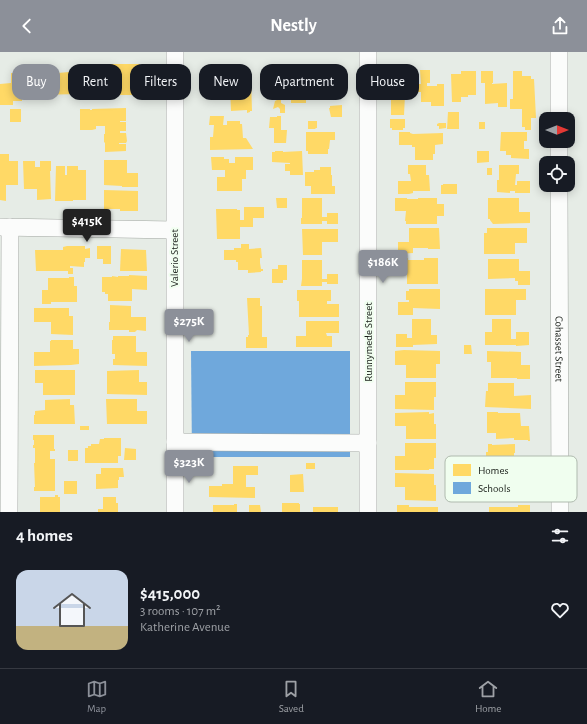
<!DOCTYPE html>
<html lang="en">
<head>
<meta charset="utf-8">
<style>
	:root { --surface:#171b24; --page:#20242c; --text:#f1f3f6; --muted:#9ea1a6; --line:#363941; --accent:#8c9099 }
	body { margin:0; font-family:"Alegreya Sans",sans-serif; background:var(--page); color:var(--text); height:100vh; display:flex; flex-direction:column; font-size:15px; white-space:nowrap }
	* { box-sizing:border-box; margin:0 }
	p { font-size:13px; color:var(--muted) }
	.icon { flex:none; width:22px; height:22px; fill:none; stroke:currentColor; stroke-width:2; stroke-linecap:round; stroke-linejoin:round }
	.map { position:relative; height:460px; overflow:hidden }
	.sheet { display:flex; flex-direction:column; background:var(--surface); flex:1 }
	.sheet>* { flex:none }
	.banner { position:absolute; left:12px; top:12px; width:563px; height:36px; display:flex; gap:8px }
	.needle { width:26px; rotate:90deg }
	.controls { position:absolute; left:539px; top:60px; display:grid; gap:8px }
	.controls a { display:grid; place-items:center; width:36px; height:36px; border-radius:8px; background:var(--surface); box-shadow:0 2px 10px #0003; font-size:20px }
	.price { position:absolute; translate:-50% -34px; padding:0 9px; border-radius:4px; background:var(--accent); color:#fff; font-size:13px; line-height:26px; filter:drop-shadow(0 1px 2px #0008) }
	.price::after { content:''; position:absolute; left:50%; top:24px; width:12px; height:9px; margin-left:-6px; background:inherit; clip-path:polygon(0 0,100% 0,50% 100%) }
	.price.active { background:#222; color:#fff }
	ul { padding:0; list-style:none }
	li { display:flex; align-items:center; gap:12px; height:100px; padding:0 16px }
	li+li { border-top:1px solid var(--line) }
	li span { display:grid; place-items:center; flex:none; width:112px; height:80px; border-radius:12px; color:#555 }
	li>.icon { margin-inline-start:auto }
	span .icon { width:48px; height:48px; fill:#fffc; stroke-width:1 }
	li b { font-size:17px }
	h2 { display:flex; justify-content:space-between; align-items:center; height:48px; padding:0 16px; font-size:17px }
	.chip { padding:0 14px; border-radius:12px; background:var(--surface); box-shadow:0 2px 10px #0003; font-size:14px; line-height:36px }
	.chip.active { background:var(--accent); color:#fff }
	header { display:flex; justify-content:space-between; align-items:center; height:52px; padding:0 16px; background:var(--accent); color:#fff; font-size:18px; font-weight:700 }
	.tabs { display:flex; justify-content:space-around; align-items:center; height:56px; border-top:1px solid var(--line); background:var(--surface); font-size:11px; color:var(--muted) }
	.tabs a { display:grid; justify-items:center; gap:2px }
	.tabs .active { color:var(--accent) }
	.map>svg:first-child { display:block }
</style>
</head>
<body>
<header><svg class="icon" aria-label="back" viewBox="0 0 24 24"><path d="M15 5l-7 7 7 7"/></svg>Nestly<svg class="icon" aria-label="share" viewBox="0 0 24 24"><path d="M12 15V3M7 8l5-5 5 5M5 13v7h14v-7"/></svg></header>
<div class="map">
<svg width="587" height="460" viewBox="0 0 587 460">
	<rect width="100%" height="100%" fill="#e6ece6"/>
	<!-- homes -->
	<g fill="#ffd966">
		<path d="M108,12H140V23H143V32H140V43H114L115,33H114V30H115V25H108Z"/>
		<path d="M214,15H227V24H248V26H251L252,59H250V60L247,61V58L231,59L230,35H219V29H214Z"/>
		<path d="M420,18H430V31H427V34H437V32H444V54H431V50H421V40H418V32H421Z"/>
		<path d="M307,19H316L315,42H306V51H291V38H294V24H298V21H307Z"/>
		<path d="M321,19H329V24H337V26H343V43H334L333,48H328L329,44H321Z"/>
		<path d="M405,19H413V43H405L404,63H391V24L405,23Z"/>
		<path d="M461,19H476V43H468V45H461V50H452L451,22H461Z"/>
		<path d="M481,19H493V31H492V32L507,31V55H498V51L485,52V31H481Z"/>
		<path d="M513,19H522V24H531V27H534L536,66H531V78H525V75H522V57H510V47H513Z"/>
		<path d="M69,20V21H80V22H91L92,34H80V42L35,43L34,27H32V24H47V22Z"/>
		<path d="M11,21L25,22V33H22V49H13V53H0V32L11,31Z"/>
		<path d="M281,46V51L285,53V61H280V57L278,55L273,57L275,49Z"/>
		<path d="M342,53V65H331L329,56H330V54Z"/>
		<path d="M126,56V69H120V70H126V79H120V81H126L127,89L126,91H119V92H126V99L105,100V91L104,90V82H105V74H96V77L92,78H80V57H90V58H92V57Z"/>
		<rect x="10" y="57" width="11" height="13"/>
		<path d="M448,60H459V77H447Z"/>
		<path d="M210,64H224L223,73H227V69H240V72H242L243,86H246L253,97L210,98V85H213L214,73H209Z"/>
		<path d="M277,64H281V78H287L286,91H274V76H269L270,65H277Z"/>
		<path d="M390,67H405V76H403V78H392V76H390Z"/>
		<path d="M308,69H317V76H316L315,77H308Z"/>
		<rect x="479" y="70" width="6" height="7"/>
		<path d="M439,71H446V76L439,77V74H437V72Z"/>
		<path d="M306,80H335V88H330L329,97H328V102H308V99H306Z"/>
		<path d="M399,80H410V81L413,82L443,81V92L435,93V102H433V108H415V95H412V93H399Z"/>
		<path d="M501,80H527V89H524V97H529V107L511,106V103H506V99H500Z"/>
		<path d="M275,99H283V100L302,99L303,123H290V119H285V112H290V111L272,110V100H275Z"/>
		<path d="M477,99H489V110L477,111Z"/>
		<path d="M0,102H9V109H18V133H6V149L0,148Z"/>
		<path d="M211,105H224V107H229V111H235V105H253V118H246V127H242V139H217V125H225V118H212Z"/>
		<path d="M104,108H127V121H138V135H122V134L104,133Z"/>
		<path d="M23,109H35V115H40V109H51V119H50L51,147L37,148V137H24Z"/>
		<path d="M408,113H426V123H429L430,139H413V141L409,142H398V129H411L410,122H408Z"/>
		<path d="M499,113H519V122H516L515,133H517V129H530V141H515V139H510V141L497,140V128H499Z"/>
		<path d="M56,114H65V123H67V114H78V118H86V148H73V149H55Z"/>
		<path d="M320,115H331V123H332V134H335V142H311V134H305V120H314V118H320Z"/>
		<rect x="487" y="116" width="5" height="7"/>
		<path d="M443,132H457V142H441V133H443Z"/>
		<path d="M104,138L138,139V159H120V157H104Z"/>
		<path d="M276,146H287V156H277Z"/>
		<path d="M302,146H322V165H327V161H338V172H327V169H322V172H301V166H302Z"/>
		<path d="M395,146H407V147H418V146H437V152H444V164H437V172H406V169H405L406,159H395Z"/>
		<path d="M488,146H519V160H530V171L493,172L490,168V167H488Z"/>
		<path d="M244,155H264V166H253V175H240V168H244Z"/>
		<path d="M216,157H237V158H240V187H217Z"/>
		<path d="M409,176H439L440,197H428V196H413V201L398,202V190H409Z"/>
		<path d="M487,176H527V191H515V202H484V181H487Z"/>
		<path d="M302,177H338V190H322V203H303Z"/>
		<path d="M241,192H249V197L261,196L262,206H260V211L261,217H263V219H261V220L248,221V218H238V210H236V208H224V198H234V196H241Z"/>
		<path d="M67,194H85V197L90,196V206H85V210H84V215L70,214V216H73V222H68V219H36L35,198H63V195Z"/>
		<path d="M97,194H111V212H103V207H97Z"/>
		<path d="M121,197L146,198L147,219H120Z"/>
		<path d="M395,206H408V208H424V206H438V232H407V220H395Z"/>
		<path d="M488,207H519V219H530V233H518V229H515V226L488,227Z"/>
		<path d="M302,208H322V227H327V222H338V232H327V230H322V234H301L302,227Z"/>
		<path d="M278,213H287V228H283V231H272V217H278Z"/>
		<path d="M129,223L147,224V238L132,237V249H108V242H105V240H102V225H112V224L118,225V224H129Z"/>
		<path d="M69,225H74V234H77V250H51V252H42V238H48V226H69Z"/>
		<path d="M409,237H440V257L413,256V263H398V250H409V248H406V239H409Z"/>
		<path d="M485,237H526V248H516V263H485Z"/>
		<path d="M297,238H331V249H327V252H339V265H299V249H297Z"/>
		<path d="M247,246H260V254H262V285H267V296H246V285H248V283H249Z"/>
		<path d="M110,253L131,254V265H146V279L137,278L135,280H129V278H109V270H110Z"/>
		<path d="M34,256H69V264H73V283L51,282V270H34Z"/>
		<path d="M412,267H431V283H437V292L413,293V295H396V282H407V286H412Z"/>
		<path d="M492,267H511V287H516V280H529V293L516,294V293H485V280H492Z"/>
		<path d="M306,269H339V281H326L327,284H332V295H296V284H306Z"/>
		<path d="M113,284H136V300H147V314L113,313V307H115V302H112V288H115H113Z"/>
		<path d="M51,288H73V297H79V312L71,313L34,314V300H50V289H51Z"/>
		<path d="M464,293H471L472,302H464Z"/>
		<path d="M404,298L440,299V312H436V326H406V313H395V299Z"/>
		<path d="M487,299L521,300V313H530V327H517V326H491V310H487Z"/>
		<path d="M35,318H75V343H43V331H35Z"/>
		<path d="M139,318V330H147V343L107,342V319Z"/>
		<path d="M405,330H436V345H434V358L395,357V343H405Z"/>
		<path d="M488,331H514V344L531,343V357L485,355L486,339H488Z"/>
		<path d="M70,347V353H74L75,372H34V363H35V359L45,358V348Z"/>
		<path d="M106,347H137V359H147V372H107Z"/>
		<path d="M429,360V362L434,361V372H436V387H406V374H395V361Z"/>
		<path d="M487,360H498V361H520L521,374H529L530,389H528V388H514V386L496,387V381H487Z"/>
		<rect x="80" y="374" width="9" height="4"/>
		<path d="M33,383H54V397H55V399H50V407H55V439H34V435H35L34,411H35V396H33V393H34V388H33Z"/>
		<path d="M104,386H121V404H118V411H85V396H88V394H91V392H99L100,387H104Z"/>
		<path d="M405,391H436V406H434V417H429V418H395V404H405Z"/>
		<path d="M488,392H492V393L515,392V401H514V405H530V417H486V400H488Z"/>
		<path d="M125,396L136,397V408H124Z"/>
		<rect x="68" y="398" width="10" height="11"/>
		<rect x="306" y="411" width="9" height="6"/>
		<path d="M233,414H258V423H246V435H255V446L209,445V434H222V432H233Z"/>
		<path d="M101,416H123L124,425H119V428H118V436L96,437V422H101Z"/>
		<path d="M395,421L434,422V433H436V449L405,448V435H395Z"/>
		<path d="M303,422L304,440H290V423Z"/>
		<rect x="64" y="429" width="13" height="13"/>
		<path d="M55,443H58V445H60V460H40V445H55Z"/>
		<path d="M103,445H116V451H118V460H98V457H103Z"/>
		<path d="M282,451H299V452H300V460H282Z"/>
		<path d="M234,452H237V460H213V453H234Z"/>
		<path d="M249,453H260L261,460H249Z"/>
		<path d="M397,453H409V455H438V460H397Z"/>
		<path d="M518,453H530V460H489V455H518Z"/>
		<rect x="313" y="455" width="25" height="5"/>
	</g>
	<!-- schools -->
	<path fill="#6fa8dc" d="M191,299H350V405H192Z"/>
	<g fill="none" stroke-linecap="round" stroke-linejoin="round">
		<defs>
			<g id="minor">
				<path d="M175,0V460"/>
				<path d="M368,0V460"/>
				<path d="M559,0V67"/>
				<path d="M559,89V111"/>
				<path id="s1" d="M559,133L560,460"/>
				<path d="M0,175L174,178"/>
				<path d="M175,390L368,391"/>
				<path d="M9,460L10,175"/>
			</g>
		</defs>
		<!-- minor casing -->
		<use href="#minor" stroke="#a2a7a2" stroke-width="18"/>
		<!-- minor -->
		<use href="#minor" stroke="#fbfcfb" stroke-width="17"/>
	</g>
	<g text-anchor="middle" stroke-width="4" stroke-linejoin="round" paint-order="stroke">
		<!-- street labels -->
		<g font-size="11" fill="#181d18" stroke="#f0feef">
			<text transform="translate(174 206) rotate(-90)" y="4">Valerio Street</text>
			<text transform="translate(368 290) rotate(-90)" y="4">Runnymede Street</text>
			<text dy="4" stroke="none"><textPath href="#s1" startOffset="164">Cohasset Street</textPath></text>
		</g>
	</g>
	<!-- legend -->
	<rect x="445" y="404" width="132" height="46" rx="6" fill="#f0feef" stroke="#afbaae" stroke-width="1"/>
	<rect x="453" y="412" width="18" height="12" fill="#ffd966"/>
	<rect x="453" y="430" width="18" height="12" fill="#6fa8dc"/>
	<g font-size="11" fill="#181d18">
		<text x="478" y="422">Homes</text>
		<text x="478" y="440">Schools</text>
	</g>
</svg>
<div class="controls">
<a><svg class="needle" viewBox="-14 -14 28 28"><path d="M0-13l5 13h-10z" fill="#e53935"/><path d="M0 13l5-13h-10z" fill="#9ea1a6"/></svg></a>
<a><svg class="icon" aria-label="locate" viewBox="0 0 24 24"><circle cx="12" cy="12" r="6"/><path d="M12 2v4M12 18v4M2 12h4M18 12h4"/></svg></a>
</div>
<b class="price active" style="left:87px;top:191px">$415K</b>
<b class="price" style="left:383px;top:232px">$186K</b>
<b class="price" style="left:189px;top:291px">$275K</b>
<b class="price" style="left:189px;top:432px">$323K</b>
<div class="banner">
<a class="chip active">Buy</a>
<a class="chip">Rent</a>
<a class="chip">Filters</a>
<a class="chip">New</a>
<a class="chip">Apartment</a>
<a class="chip">House</a>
</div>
</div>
<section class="sheet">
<h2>4 homes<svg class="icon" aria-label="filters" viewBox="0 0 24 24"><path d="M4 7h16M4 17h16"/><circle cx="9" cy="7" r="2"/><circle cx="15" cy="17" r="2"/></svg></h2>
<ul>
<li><span style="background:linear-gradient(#c9d6e8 70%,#c2b280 0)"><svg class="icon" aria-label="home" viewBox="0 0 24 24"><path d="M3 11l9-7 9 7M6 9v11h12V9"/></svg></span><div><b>$415,000</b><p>3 rooms · 107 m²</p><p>Katherine Avenue</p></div><svg class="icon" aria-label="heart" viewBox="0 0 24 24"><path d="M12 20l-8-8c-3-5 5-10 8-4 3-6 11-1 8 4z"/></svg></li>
</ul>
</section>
<nav class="tabs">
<a class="active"><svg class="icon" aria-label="map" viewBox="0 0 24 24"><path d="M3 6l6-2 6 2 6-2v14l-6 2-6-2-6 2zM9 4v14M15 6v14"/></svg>Map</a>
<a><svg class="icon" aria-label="saved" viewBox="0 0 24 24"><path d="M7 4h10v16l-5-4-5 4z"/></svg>Saved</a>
<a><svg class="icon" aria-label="home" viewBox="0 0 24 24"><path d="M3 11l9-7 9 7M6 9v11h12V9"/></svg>Home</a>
</nav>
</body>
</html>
